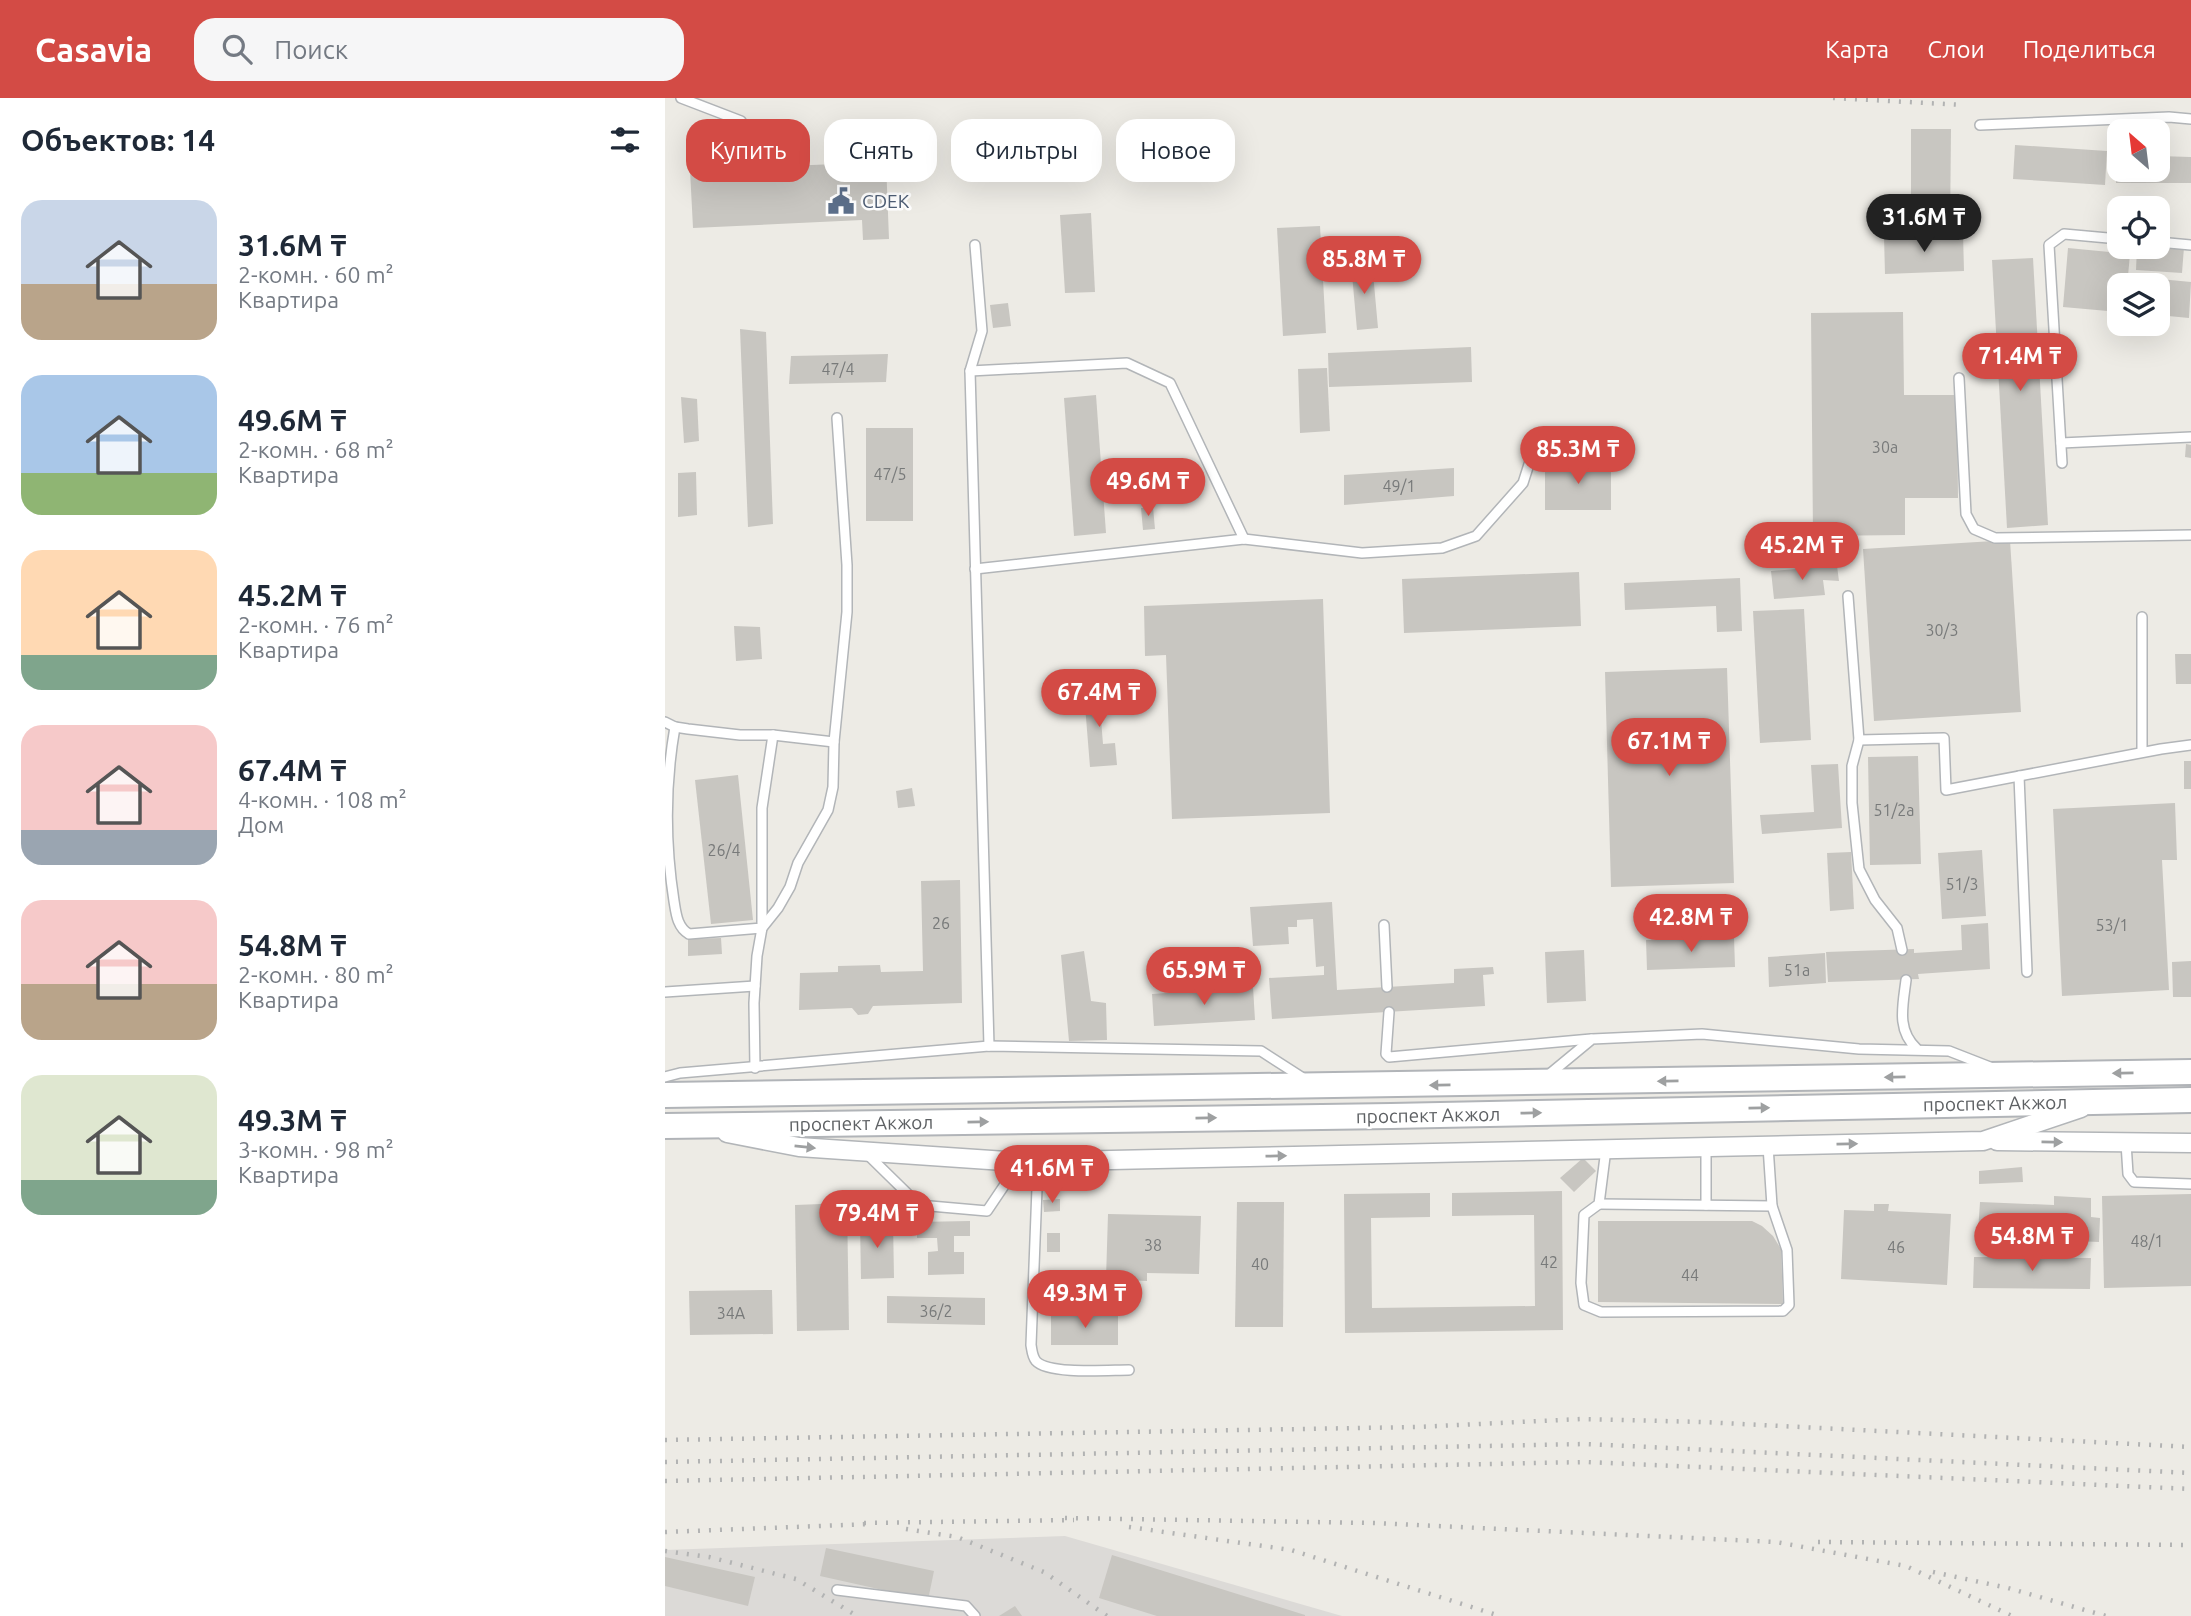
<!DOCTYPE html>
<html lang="ru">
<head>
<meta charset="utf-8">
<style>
	:root { --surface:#fff; --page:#f6f6f7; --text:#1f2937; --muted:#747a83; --accent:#d34b45 }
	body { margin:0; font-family:Ubuntu,sans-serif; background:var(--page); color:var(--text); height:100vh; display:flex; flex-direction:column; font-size:26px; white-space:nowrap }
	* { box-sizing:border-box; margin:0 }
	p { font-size:23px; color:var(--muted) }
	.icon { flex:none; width:38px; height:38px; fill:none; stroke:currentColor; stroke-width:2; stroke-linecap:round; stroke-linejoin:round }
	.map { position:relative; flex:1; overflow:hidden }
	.drawer { display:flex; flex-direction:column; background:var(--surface); width:665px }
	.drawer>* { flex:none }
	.guide { position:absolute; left:21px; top:21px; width:665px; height:63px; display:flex; gap:14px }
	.needle { width:46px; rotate:332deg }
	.tools { position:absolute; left:1442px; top:21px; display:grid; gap:14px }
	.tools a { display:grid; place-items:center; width:63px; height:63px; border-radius:14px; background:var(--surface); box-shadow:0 7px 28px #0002; font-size:35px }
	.price { position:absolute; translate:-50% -60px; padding:0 16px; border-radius:24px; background:var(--accent); color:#fff; font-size:23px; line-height:46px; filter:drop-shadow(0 2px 4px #0008) }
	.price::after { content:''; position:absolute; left:50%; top:42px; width:21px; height:16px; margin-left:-10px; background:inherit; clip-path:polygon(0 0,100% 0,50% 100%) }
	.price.selected { background:#222; color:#fff }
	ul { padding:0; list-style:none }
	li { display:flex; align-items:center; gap:21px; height:175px; padding:0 21px }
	li span { display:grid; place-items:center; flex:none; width:196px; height:140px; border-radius:21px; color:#555 }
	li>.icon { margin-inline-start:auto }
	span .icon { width:84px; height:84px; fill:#fffc; stroke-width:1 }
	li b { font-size:30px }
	h2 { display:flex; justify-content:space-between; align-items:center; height:84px; padding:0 21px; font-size:30px }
	.pill { padding:0 24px; border-radius:21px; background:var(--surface); box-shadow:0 7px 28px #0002; font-size:24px; line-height:63px }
	.pill.selected { background:var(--accent); color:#fff }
	header { display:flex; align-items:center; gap:42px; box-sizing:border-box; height:98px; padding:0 35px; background:var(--accent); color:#fff }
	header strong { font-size:33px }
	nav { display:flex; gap:38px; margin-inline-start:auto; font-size:24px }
	.search { width:490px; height:63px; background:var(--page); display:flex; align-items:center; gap:18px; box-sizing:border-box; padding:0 24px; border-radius:21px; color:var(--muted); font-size:26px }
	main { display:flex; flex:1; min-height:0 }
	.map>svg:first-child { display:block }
</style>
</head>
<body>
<header>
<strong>Casavia</strong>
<div class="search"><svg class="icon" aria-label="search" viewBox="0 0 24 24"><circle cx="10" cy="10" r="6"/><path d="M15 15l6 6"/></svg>Поиск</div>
<nav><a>Карта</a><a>Слои</a><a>Поделиться</a></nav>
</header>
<main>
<section class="drawer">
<h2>Объектов: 14<svg class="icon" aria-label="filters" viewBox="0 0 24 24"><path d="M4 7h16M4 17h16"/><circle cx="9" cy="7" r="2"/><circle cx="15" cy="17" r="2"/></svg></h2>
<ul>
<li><span style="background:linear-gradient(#c9d6e8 60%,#b9a48a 0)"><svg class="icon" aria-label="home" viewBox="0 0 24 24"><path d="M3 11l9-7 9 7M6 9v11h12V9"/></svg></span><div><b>31.6M ₸</b><p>2-комн. · 60 m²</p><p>Квартира</p></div></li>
<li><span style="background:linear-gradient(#a9c7e8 70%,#8fb573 0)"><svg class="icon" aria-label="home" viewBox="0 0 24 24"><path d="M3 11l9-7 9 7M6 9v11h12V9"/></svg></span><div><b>49.6M ₸</b><p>2-комн. · 68 m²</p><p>Квартира</p></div></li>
<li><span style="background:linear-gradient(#ffd9b3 75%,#7fa58c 0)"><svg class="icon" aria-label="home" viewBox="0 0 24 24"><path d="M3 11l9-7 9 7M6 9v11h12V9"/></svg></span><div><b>45.2M ₸</b><p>2-комн. · 76 m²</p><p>Квартира</p></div></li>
<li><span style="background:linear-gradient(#f6c9c9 75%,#9aa5b1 0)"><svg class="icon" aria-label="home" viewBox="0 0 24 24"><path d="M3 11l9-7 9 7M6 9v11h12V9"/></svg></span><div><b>67.4M ₸</b><p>4-комн. · 108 m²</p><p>Дом</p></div></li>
<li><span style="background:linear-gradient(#f6c9c9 60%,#b9a48a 0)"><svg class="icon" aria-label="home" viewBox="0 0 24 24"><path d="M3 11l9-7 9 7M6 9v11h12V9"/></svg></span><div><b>54.8M ₸</b><p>2-комн. · 80 m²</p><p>Квартира</p></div></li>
<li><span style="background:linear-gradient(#dfe7d0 75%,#7fa58c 0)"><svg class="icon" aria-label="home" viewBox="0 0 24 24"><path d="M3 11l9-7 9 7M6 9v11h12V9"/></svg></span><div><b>49.3M ₸</b><p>3-комн. · 98 m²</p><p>Квартира</p></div></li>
</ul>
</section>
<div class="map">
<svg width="1526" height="1518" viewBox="0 0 1526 1518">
	<rect width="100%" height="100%" fill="#edebe5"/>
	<!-- industrial -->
	<path fill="#dcdad7" d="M400,1438L677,1518H0V1452Z"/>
	<!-- building -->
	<g fill="#c8c6c1">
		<path d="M1246,31H1286L1285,132H1246Z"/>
		<path d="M1350,47L1442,53L1440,87L1348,81Z"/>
		<path d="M1451,53H1454V72H1493V58L1526,59V85H1451Z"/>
		<path d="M221,64L224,141L198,142L197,122L28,130L25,72Z"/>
		<path d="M426,115L430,194L400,195L395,117Z"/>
		<path d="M655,128L661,235L618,238L612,130Z"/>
		<path d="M1298,135L1299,173L1220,176L1219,138Z"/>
		<path d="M1493,148L1519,149L1517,175L1471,172L1472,149Z"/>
		<path d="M1403,150L1465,156L1463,178L1526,184L1524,220L1493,217V187H1454V214L1398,209Z"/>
		<path d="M1368,160L1383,427L1342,430L1327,162Z"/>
		<path d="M707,164L713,230L692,232L686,165Z"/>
		<path d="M343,205L346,228L328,230L325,207Z"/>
		<path d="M1238,214L1239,297H1292L1293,400H1240V437L1148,438L1146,215Z"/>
		<path d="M75,231L101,234L108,426L83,429Z"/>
		<path d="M806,249L807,284L664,289L663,255Z"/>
		<path d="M223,256L221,284L124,286L126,258Z"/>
		<path d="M662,270L665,333L635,335L633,271Z"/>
		<path d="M431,297L441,435L409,438L399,300Z"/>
		<path d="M16,299L32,301L34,343L19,345Z"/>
		<rect x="201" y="330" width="47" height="93"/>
		<path d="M1521,346L1526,347V360L1520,359Z"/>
		<path d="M880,364L946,365V412H880Z"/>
		<path d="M789,370V398L679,407V377Z"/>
		<path d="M31,374L32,417L13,419V375Z"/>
		<path d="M488,409L490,431L478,432L476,410Z"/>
		<path d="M1345,442L1356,614L1209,623L1198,451Z"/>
		<path d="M1172,468L1174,483L1158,482L1160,497L1109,501L1106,473Z"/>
		<path d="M914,474L916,528L739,535L737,481Z"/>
		<path d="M1075,480L1077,533L1052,534L1051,508L960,512L959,485Z"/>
		<path d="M658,501L665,715L507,721L501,557L480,558L479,508Z"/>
		<path d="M1139,511L1146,642L1095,645L1088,513Z"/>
		<path d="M69,528L95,529L97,561L71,563Z"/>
		<path d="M1510,556H1526V586H1511Z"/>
		<path d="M1062,570L1069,785L946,789L940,574Z"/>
		<path d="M449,592L450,607L435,609L438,646L450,645L452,667L425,669L419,595Z"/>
		<path d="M1253,658L1256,766L1205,767L1203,659Z"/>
		<rect x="1519" y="663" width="7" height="28"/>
		<path d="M1173,666L1177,730L1097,736L1095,717L1149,714L1146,667Z"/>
		<path d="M73,677L88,822L46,826L30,682Z"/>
		<path d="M247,690L250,708L233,710L231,693Z"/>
		<path d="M1510,705L1512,762H1497L1504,892L1397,898L1388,711Z"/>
		<path d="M1317,752L1321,818L1277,821L1273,755Z"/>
		<path d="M1186,754L1189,811L1165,813L1162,755Z"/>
		<path d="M295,782L297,905L208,908L203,916L193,917L187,910L134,912L135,875L173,874V868L215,867L216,874L258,873L256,783Z"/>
		<path d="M667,804L672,892L789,885V871L828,869L829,876L818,877L820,908L607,921L604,880L659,877V868L651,869L648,821L632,822V829H623L624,846L588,848L585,809Z"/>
		<path d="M1323,825L1325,871L1253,876L1254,881L1163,884L1161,854L1249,851V855L1297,852L1296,827Z"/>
		<path d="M1069,839L1070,869L982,872L981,842Z"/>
		<path d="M56,840L57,856L23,858V841Z"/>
		<path d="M919,852L921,903L882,905L880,854Z"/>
		<path d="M419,853L426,903L441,905L442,942L404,943L396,857Z"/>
		<path d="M1160,855L1161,885L1104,889L1103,859Z"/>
		<path d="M1526,863V899H1508L1507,864Z"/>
		<path d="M588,889L590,922L489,928L487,896Z"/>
		<path d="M918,1060L931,1073L909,1094L895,1080Z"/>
		<path d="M1357,1069L1358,1084L1314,1086V1073Z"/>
		<path d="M897,1093L898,1232L680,1235L679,1096L765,1095V1119L706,1120L707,1210L870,1208L869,1117L787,1118V1095Z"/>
		<path d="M1526,1096V1188L1439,1190L1437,1098Z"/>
		<path d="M1389,1098L1426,1100V1119L1435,1120L1434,1144L1388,1142V1137L1313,1134L1315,1104L1389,1107Z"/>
		<path d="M395,1101V1113L379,1114L378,1102Z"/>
		<path d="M572,1104H619L618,1229H570Z"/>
		<path d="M182,1105L184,1232L132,1233L130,1107Z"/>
		<path d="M1209,1106H1224L1223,1113L1286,1116L1282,1187L1176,1181L1179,1112L1209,1113Z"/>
		<path d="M443,1116L536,1118L534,1176L482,1175V1183L441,1181Z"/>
		<path d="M228,1123L229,1180L196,1181L195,1124Z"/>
		<path d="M305,1123V1138H289V1154H299V1176L263,1177V1154L273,1153L272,1140H252V1124Z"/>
		<path d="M933,1123H1087L1097,1128L1108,1138L1116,1151L1118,1206L933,1204Z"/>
		<rect x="382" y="1135" width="13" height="19"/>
		<path d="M1309,1159L1426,1160L1425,1191L1308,1190Z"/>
		<path d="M107,1192L108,1236L25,1237L24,1193Z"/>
		<path d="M222,1198L320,1200V1227L222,1225Z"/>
		<rect x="386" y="1216" width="67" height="31"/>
		<path d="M161,1450L269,1473L263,1502L155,1478Z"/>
		<path d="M447,1457L640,1517V1518H492L434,1500Z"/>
		<path d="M0,1459L90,1479L83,1508L0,1488Z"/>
		<path d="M350,1508L357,1518H334Z"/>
	</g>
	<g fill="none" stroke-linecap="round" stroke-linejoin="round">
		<defs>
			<g id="lane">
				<path d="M16,0L76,23"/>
				<path d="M1315,27L1504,19L1526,21"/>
				<path d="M1493,144L1526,147"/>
				<path d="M310,147L317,233L305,273L324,948"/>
				<path d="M305,273L462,265L505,285L579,441"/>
				<path d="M1294,280L1301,416L1309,431L1330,440L1526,437"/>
				<path d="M1396,345L1526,339"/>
				<path d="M1397,365L1384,147L1399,136L1454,141"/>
				<path d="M310,471L579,441L697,455L777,450L811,438L858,385L872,341"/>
				<path d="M1183,498L1194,642L1279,640L1281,692L1496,651L1526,647"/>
				<path d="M1477,519V654"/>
				<path d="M0,624L10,629L23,631L75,637H108L169,644"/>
				<path d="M10,629C0,686 0,745 9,803C11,815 12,829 24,836L97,830V710L108,637"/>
				<path d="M1194,642L1187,668V705L1194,771L1210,802L1232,830L1237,852"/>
				<path d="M1354,678L1362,874"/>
				<path d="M719,827L722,889"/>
				<path d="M1241,882C1238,907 1231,932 1252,951"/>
				<path d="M0,894L90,888"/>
				<path d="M724,914L721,956L724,959L926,941"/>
				<path d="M90,970L89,905L92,858L97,830L113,810L125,789L133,765L163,712L168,689L169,644L182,514V467L172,320"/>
				<path d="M0,979L15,975L324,948L596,953L638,980"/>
				<path d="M881,979L927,941L1037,936L1194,951L1284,953L1325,969"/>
				<path d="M1461,1045L1463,1076L1469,1084L1526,1086"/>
				<path d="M1041,1049V1107"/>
				<path d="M941,1051L934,1106L919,1117L916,1185L919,1207L936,1214L1118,1213L1124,1207L1122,1152L1107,1108L1103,1048"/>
				<path d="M200,1054L254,1107L322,1113L355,1064"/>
				<path d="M373,1064L366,1247C367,1252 367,1258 371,1263C384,1277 444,1272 464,1272"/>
				<path d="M934,1106L1107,1108"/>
				<path d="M172,1492L301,1508L310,1518"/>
			</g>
			<g id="street">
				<path d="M62,1035L134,1049L355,1064L1318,1043L1416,1010"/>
				<path d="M1332,1043L1526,1045"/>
			</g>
			<g id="secondary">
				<path d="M0,997L1526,974"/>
				<path d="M0,1028L726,1018L1526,1002"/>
			</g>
		</defs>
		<!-- lane casing -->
		<use href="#lane" stroke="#b2b5b8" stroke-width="12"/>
		<!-- street casing -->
		<use href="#street" stroke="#b2b5b8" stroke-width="21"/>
		<!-- secondary casing -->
		<use href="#secondary" stroke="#b1b4b8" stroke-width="28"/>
		<!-- lane -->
		<use href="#lane" stroke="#fff" stroke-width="9"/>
		<!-- street -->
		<use href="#street" stroke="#fff" stroke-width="18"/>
		<!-- secondary -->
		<use href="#secondary" stroke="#fff" stroke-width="24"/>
		<!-- rail -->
		<g stroke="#b2b3b3" stroke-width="4.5" stroke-dasharray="2 9" stroke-linecap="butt">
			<path d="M1168,0L1299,7"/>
			<path d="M0,1342L752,1329L916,1321L1038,1324L1526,1349"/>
			<path d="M0,1364L921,1346L1526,1375"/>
			<path d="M0,1383L921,1364L1526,1391"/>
			<path d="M400,1420L709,1425L1111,1444L1241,1468L1347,1518"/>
			<path d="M199,1425L409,1422"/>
			<path d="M464,1429L626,1452L835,1518"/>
			<path d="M241,1431L292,1439L379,1474L442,1518"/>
			<path d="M0,1434L206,1426"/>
			<path d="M1153,1444L1526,1447"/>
			<path d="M0,1453L44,1459L131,1481L192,1518"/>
			<path d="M1268,1474L1343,1490L1441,1518"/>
		</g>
	</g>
	<!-- one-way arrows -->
	<defs><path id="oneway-solid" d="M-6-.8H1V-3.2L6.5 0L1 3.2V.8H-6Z" transform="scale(1.75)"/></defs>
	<g fill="#9ea0a1">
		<use href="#oneway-solid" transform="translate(1458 975) rotate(179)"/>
		<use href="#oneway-solid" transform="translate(1230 979) rotate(179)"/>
		<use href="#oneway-solid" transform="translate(1003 983) rotate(179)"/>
		<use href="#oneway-solid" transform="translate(775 987) rotate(179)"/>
		<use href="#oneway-solid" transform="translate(1094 1010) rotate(-1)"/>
		<use href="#oneway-solid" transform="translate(866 1015) rotate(-1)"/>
		<use href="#oneway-solid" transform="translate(541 1020) rotate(-1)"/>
		<use href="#oneway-solid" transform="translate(313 1024) rotate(-1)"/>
		<use href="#oneway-solid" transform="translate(1387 1044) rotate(1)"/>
		<use href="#oneway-solid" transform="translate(1182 1046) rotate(-1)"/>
		<use href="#oneway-solid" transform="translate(140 1049) rotate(6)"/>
		<use href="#oneway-solid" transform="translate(611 1058) rotate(-1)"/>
	</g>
	<!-- icons -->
	<defs>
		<symbol id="civic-bare" viewBox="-9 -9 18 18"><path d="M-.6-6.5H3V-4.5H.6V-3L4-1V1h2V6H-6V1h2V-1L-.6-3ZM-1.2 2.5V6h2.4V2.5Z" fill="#5c6f8a" stroke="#fff" stroke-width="2.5" paint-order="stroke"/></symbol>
	</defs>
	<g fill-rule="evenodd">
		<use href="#civic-bare" x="157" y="84" width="38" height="38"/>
	</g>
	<g text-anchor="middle" stroke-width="5" stroke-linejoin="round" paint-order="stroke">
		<!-- number labels -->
		<g font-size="16" fill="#787a7a">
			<text x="173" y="277">47/4</text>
			<text x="1220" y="355">30а</text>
			<text x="225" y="382">47/5</text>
			<text x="734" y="394">49/1</text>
			<text x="1277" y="538">30/3</text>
			<text x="1229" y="718">51/2а</text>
			<text x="59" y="758">26/4</text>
			<text x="1297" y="792">51/3</text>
			<text x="276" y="831">26</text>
			<text x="1447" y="833">53/1</text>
			<text x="1132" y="878">51а</text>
			<text x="1482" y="1149">48/1</text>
			<text x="488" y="1153">38</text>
			<text x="1231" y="1155">46</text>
			<text x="884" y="1170">42</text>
			<text x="595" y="1172">40</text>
			<text x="1025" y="1183">44</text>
			<text x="271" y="1219">36/2</text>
			<text x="66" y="1221">34А</text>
		</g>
		<!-- service labels -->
		<g font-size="19" fill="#4e5e75" stroke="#fff" text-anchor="start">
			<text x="197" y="110">CDEK</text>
		</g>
		<!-- street labels -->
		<g font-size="19" fill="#5d6063" stroke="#fff">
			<text transform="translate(1330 1005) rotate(-1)" y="7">проспект Акжол</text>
			<text transform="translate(763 1017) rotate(-1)" y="7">проспект Акжол</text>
			<text transform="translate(196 1025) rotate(-1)" y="7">проспект Акжол</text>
		</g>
	</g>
</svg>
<div class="tools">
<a><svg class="needle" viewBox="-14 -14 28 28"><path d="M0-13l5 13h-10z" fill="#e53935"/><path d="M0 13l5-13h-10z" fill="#747a83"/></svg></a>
<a><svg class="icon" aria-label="locate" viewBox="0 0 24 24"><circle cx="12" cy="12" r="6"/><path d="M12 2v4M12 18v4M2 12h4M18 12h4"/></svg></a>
<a><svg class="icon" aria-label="layers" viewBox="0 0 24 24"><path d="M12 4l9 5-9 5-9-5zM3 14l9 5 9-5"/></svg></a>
</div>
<b class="price selected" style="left:1259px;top:156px">31.6M ₸</b>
<b class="price" style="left:699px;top:198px">85.8M ₸</b>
<b class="price" style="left:1355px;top:295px">71.4M ₸</b>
<b class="price" style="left:913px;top:388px">85.3M ₸</b>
<b class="price" style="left:483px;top:420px">49.6M ₸</b>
<b class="price" style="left:1137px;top:484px">45.2M ₸</b>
<b class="price" style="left:434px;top:631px">67.4M ₸</b>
<b class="price" style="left:1004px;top:680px">67.1M ₸</b>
<b class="price" style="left:1026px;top:856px">42.8M ₸</b>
<b class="price" style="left:539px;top:909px">65.9M ₸</b>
<b class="price" style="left:387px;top:1107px">41.6M ₸</b>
<b class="price" style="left:212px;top:1152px">79.4M ₸</b>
<b class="price" style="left:1367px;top:1175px">54.8M ₸</b>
<b class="price" style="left:420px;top:1232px">49.3M ₸</b>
<div class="guide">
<a class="pill selected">Купить</a>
<a class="pill">Снять</a>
<a class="pill">Фильтры</a>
<a class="pill">Новое</a>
</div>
</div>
</main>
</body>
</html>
